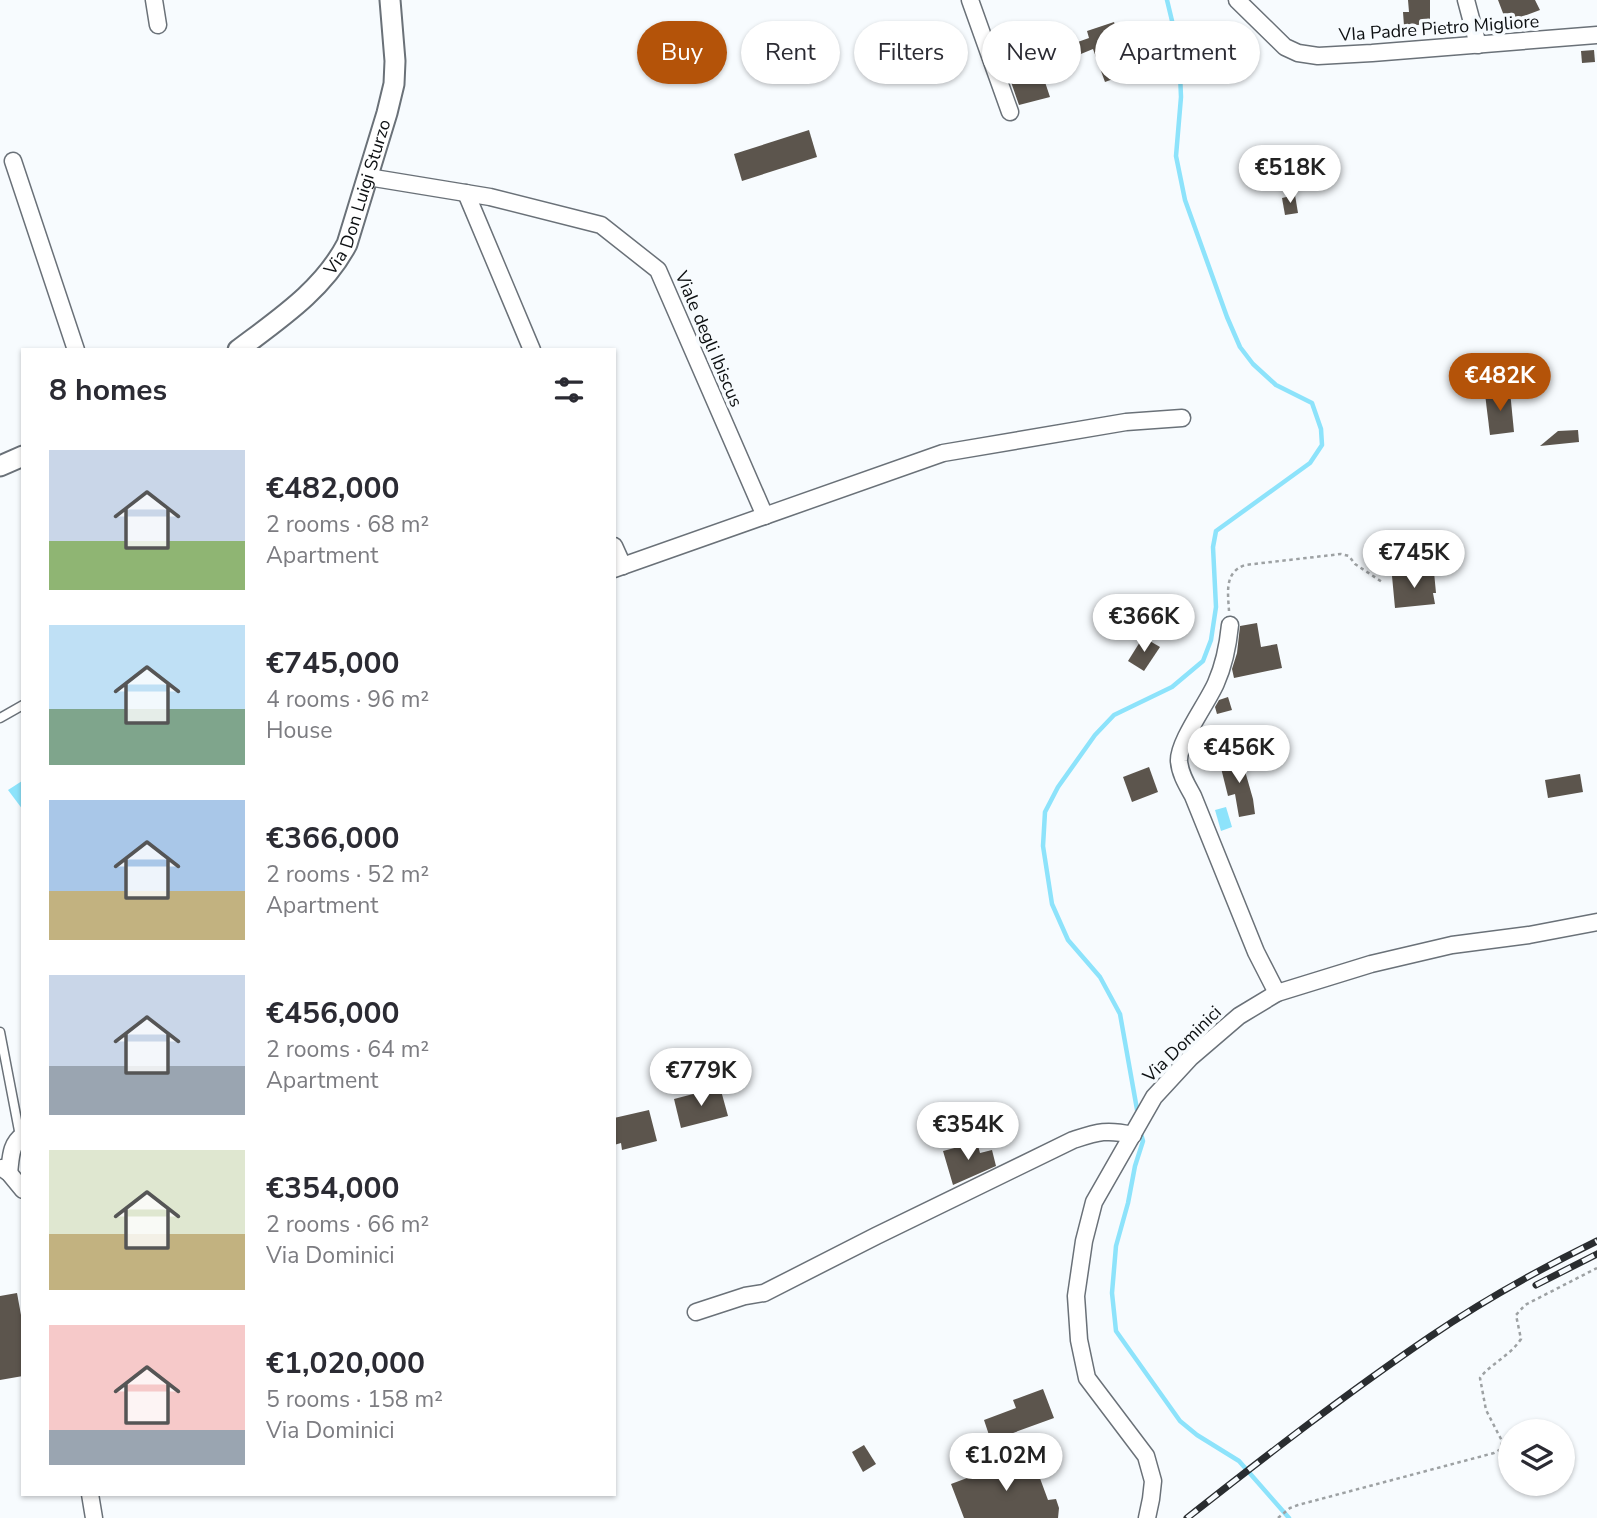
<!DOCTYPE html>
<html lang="en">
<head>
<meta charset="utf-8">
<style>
	:root { --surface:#fff; --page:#f2f2f3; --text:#2b2b33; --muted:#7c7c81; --accent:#b45309 }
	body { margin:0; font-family:"Nunito Sans",sans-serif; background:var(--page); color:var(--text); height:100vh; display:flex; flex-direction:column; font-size:26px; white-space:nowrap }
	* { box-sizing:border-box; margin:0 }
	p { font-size:23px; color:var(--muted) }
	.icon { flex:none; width:38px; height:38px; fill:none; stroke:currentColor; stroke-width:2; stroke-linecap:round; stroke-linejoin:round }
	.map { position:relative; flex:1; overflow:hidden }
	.drawer { position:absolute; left:21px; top:348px; width:595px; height:1148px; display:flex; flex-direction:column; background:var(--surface); border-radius:0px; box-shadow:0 2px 5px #0004 }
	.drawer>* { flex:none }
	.guide { position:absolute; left:637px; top:21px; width:665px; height:63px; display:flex; gap:14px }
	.controls { position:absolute; left:1498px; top:1419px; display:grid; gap:14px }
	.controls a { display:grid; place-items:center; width:77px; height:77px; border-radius:50%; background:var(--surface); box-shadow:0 2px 5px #0004; font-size:35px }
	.price { position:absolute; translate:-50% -60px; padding:0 16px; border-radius:24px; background:#fff; color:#222; font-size:23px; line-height:46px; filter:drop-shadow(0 2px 4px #0008) }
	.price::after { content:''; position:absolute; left:50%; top:42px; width:21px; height:16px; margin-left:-10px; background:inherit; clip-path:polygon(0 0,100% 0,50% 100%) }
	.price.on { background:var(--accent); color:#fff }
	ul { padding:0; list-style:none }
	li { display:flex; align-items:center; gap:21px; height:175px; padding:0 28px }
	li span { display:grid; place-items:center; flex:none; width:196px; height:140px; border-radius:0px; color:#555 }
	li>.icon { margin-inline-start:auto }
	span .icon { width:84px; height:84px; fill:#fffc; stroke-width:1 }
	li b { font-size:30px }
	h2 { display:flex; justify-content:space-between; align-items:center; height:84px; padding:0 28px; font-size:30px }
	.pill { padding:0 24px; border-radius:32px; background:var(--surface); box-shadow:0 2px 5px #0004; font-size:24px; line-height:63px }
	.pill.on { background:var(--accent); color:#fff }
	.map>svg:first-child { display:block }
</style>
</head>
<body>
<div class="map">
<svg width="1597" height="1518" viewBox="0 0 1597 1518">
	<rect width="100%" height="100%" fill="#f7fbfe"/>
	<!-- water -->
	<g fill="#8de3fb">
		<path d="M22,781L23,782V810L8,790Z"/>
		<path d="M1226,807L1232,827L1221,831L1215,810Z"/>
	</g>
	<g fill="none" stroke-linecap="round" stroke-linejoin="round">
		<!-- stream -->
		<g stroke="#8de3fb" stroke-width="4.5">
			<path d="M1138,1115L1120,1014L1100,977L1068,940L1052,904L1043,846L1045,812L1058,787L1095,735L1114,715L1172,687L1203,661L1211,640L1216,607L1213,547L1216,531L1310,463L1322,445L1321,429L1312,403L1276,385L1253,364L1240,347L1227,317L1185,200L1176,156L1181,97L1179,50L1167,0"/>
			<path d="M1140,1130L1143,1141L1135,1166L1128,1203L1116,1246L1112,1293L1116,1331L1180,1421L1197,1435L1239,1461L1289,1518"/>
		</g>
	</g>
	<!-- building -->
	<g fill="#5c554d">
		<path d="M1408,0H1430V24L1404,26L1403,12H1409Z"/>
		<path d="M1498,0H1535L1540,10L1516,19L1515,18L1506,21Z"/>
		<path d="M1114,22L1132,70L1123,73L1124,75L1105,82L1093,49L1076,56L1072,44L1089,38L1087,31Z"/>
		<path d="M1594,50L1595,62L1582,63L1581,51Z"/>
		<path d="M1041,70L1050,97L1019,105L1011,82L1024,78L1023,76Z"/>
		<path d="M809,130L817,157L742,181L734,154Z"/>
		<path d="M1295,195L1298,213L1285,215L1282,198Z"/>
		<path d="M1510,391L1514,432L1490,435L1485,394Z"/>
		<path d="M1578,430L1579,442L1540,446L1558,431Z"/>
		<path d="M1434,572L1436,593H1433L1435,604L1395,608L1392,576Z"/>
		<path d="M1257,623L1261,647L1277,644L1282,668L1234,678L1232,669L1237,653L1240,626Z"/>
		<path d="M1143,637L1160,647L1144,671L1128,661Z"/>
		<path d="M1228,697L1232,710L1217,714L1215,707L1219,700Z"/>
		<path d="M1239,750L1253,799L1255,814L1239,817L1235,794L1228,796L1221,768L1231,766L1228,753Z"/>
		<path d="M1149,767L1158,792L1132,802L1123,777Z"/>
		<path d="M1580,774L1583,792L1548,798L1545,780Z"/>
		<path d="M720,1087L728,1116L681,1128L674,1099Z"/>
		<path d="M649,1110L657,1141L622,1150L621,1143L614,1145V1118Z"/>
		<path d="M977,1142L980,1153L992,1150L996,1166L953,1185L943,1151Z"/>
		<path d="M17,1293L23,1326V1376L0,1380V1296Z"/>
		<path d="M1043,1389L1054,1418L991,1441L984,1420L1016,1408L1013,1400Z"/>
		<path d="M864,1445L876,1464L863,1472L852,1452Z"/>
		<path d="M1031,1454L1048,1500L1056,1499L1059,1508L1058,1518H964L951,1484Z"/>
	</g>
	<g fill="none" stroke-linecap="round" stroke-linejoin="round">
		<defs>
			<g id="service">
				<path d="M0,718L23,705"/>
				<path d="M0,1032L20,1136"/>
			</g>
			<g id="minor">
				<path d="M154,0L158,25"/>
				<path d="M970,0L1010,112"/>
				<path d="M1237,0L1285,47L1298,53L1318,56L1372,53L1597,35"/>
				<path d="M1466,0L1478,45"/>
				<path d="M13,161L76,350"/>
				<path d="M368,177L490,197L601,225L658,270L765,516"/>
				<path d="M466,193L532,350"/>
				<path d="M614,546L623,566"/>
				<path d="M614,569L943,453L1126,422L1182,418"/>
				<path d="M1230,625C1228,645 1224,665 1216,683C1208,702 1178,742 1179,761C1180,774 1187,785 1193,796L1256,952L1277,993"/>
				<path d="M2,1168L9,1173L23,1190"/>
				<path d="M9,1173C11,1158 10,1144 23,1135"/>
				<path d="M696,1312L745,1296L764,1293L876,1236L1073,1140C1098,1132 1106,1129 1133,1135"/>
				<path d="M90,1494L94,1518"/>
				<path d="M1147,1518L1151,1499L1153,1481L1146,1456L1087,1378L1079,1340L1076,1296L1084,1241L1094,1202L1154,1097L1190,1058L1239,1016L1277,993L1371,964L1452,945L1529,935L1597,922"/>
			</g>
			<g id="tertiary">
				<path id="s1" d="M238,350C279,319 323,290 347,244L387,113L394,84L395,61L390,0"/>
				<path d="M0,466L23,456"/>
			</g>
		</defs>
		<!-- service casing -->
		<use href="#service" stroke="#6a7178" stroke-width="11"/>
		<!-- minor casing -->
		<use href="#minor" stroke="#6a7178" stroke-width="19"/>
		<!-- tertiary casing -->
		<use href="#tertiary" stroke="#6a7178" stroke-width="23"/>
		<!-- path -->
		<g stroke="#9da1a3" stroke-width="2.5" stroke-dasharray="3.5 3.5" stroke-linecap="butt">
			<path d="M1229,611C1228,593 1224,572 1245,565L1341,554L1349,556L1355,564L1382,582"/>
			<path d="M1278,1518L1290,1508L1298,1505L1494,1453L1501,1449L1502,1441L1486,1410L1480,1378C1491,1363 1509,1357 1521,1339L1516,1315L1525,1305L1597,1268"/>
		</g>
		<!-- service -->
		<use href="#service" stroke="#fff" stroke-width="8"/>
		<!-- minor -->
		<use href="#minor" stroke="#fff" stroke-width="16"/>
		<!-- tertiary -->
		<use href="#tertiary" stroke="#fff" stroke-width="19"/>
		<defs>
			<g id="rail">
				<path d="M1536,1285L1597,1254"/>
				<path d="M1187,1518C1267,1455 1347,1393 1431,1336C1484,1300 1540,1269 1597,1241"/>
			</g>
		</defs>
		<!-- rail casing -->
		<use href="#rail" stroke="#2a2d30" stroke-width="7"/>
		<!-- rail -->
		<use href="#rail" stroke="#f7fbfe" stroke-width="4.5" stroke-dasharray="13" stroke-linecap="butt"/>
	</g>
	<g text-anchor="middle" stroke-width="7" stroke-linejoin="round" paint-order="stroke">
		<!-- street labels -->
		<g font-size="18" fill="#0d1012" stroke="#f7fbfe">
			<text transform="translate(1439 28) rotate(-4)" y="6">VIa Padre Pietro Migliore</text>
			<text dy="6" stroke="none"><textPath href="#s1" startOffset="201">Via Don Luigi Sturzo</textPath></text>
			<text transform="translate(709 339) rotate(67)" y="6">Viale degli Ibiscus</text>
			<text transform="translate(1182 1044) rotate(-44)" y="6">Via Dominici</text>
		</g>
	</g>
</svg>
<div class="controls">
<a><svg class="icon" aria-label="layers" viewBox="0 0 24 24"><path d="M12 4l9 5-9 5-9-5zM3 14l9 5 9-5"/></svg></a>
</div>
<b class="price" style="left:1290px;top:205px">€518K</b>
<b class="price on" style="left:1500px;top:413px">€482K</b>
<b class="price" style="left:1414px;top:590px">€745K</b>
<b class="price" style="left:1144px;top:654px">€366K</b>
<b class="price" style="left:1239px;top:785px">€456K</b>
<b class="price" style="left:701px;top:1108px">€779K</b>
<b class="price" style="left:968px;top:1162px">€354K</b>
<b class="price" style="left:1006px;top:1493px">€1.02M</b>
<div class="guide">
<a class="pill on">Buy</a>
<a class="pill">Rent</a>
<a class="pill">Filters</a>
<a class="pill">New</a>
<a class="pill">Apartment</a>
</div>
<section class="drawer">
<h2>8 homes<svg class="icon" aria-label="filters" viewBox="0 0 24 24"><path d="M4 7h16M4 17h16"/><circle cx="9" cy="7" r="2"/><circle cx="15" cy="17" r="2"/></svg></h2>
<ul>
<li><span style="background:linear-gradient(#c9d6e8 65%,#8fb573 0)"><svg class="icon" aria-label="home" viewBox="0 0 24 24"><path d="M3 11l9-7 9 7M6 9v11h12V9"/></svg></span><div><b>€482,000</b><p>2 rooms · 68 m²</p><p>Apartment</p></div></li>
<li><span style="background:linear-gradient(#bfe0f5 60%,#7fa58c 0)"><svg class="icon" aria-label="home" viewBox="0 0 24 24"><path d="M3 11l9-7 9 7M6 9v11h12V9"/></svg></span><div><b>€745,000</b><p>4 rooms · 96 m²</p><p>House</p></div></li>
<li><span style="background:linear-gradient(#a9c7e8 65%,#c2b280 0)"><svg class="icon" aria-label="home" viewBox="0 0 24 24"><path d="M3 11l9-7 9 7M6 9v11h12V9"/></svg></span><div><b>€366,000</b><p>2 rooms · 52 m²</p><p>Apartment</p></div></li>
<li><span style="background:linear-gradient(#c9d6e8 65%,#9aa5b1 0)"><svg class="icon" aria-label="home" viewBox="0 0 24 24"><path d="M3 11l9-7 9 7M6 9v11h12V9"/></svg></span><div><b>€456,000</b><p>2 rooms · 64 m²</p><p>Apartment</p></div></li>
<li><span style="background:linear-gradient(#dfe7d0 60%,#c2b280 0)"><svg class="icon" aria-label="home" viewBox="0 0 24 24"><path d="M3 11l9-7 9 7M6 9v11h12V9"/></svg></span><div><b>€354,000</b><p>2 rooms · 66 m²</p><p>Via Dominici</p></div></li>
<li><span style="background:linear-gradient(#f6c9c9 75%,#9aa5b1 0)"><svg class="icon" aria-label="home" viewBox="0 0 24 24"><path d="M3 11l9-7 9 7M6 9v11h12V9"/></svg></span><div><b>€1,020,000</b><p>5 rooms · 158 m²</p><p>Via Dominici</p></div></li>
</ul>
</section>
</div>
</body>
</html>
